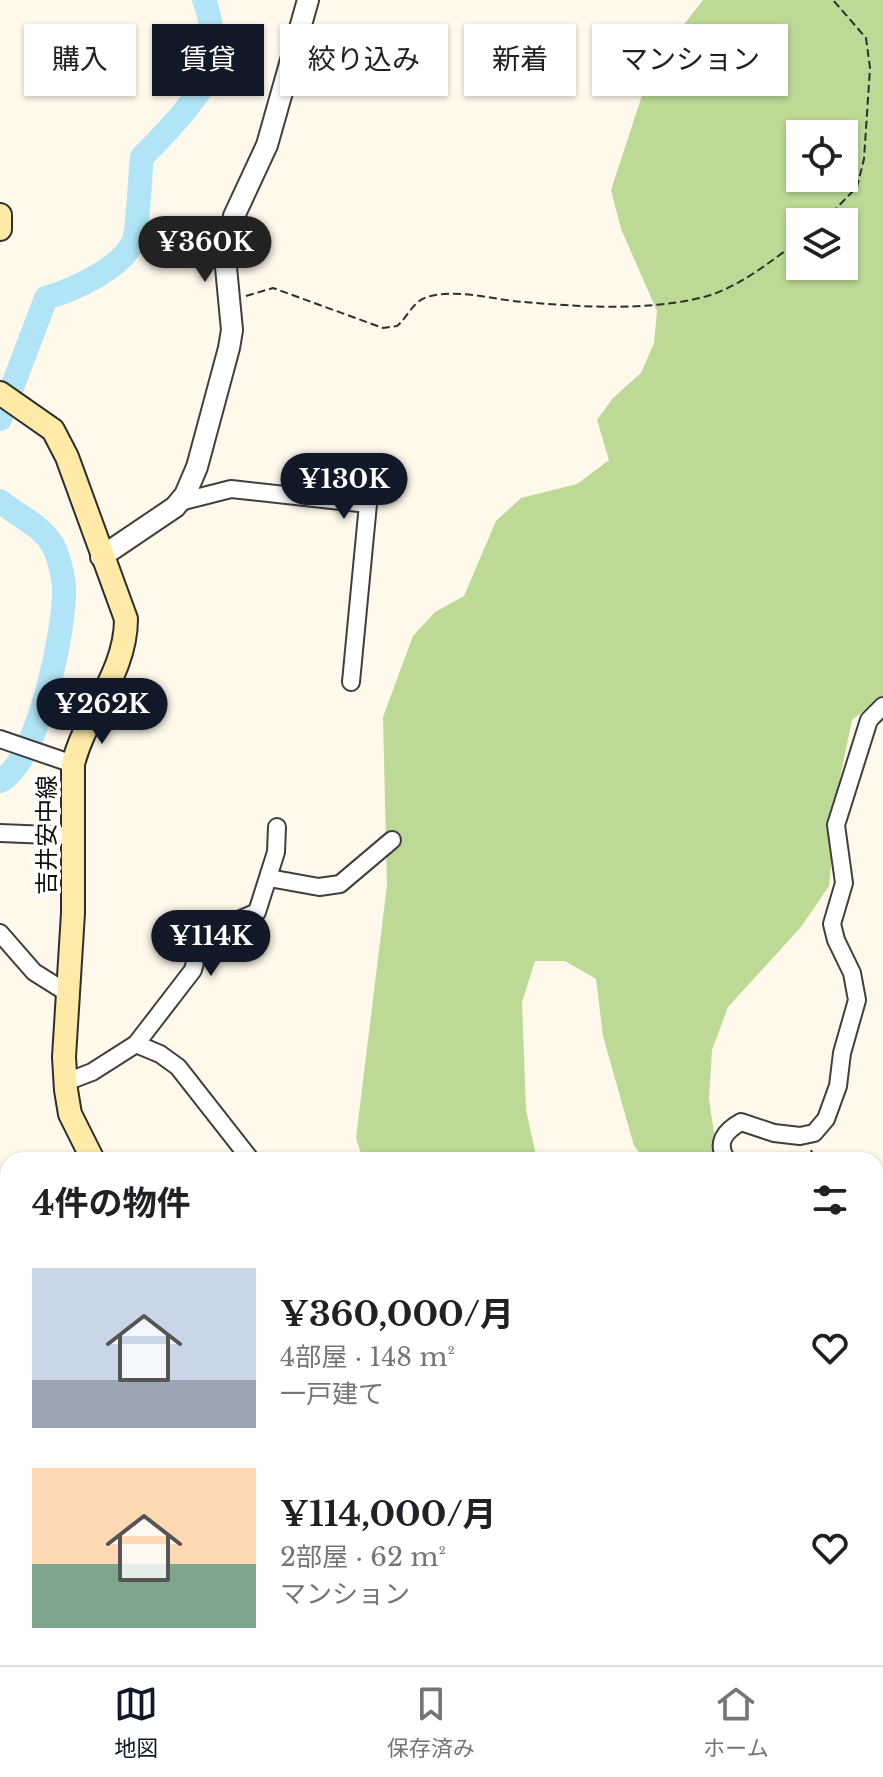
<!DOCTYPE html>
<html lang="ja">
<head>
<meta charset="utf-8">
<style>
	:root { --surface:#fff; --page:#f6f6f6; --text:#202124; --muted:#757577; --line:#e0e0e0; --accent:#111827 }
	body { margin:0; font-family:"Libre Baskerville","Noto Sans JP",serif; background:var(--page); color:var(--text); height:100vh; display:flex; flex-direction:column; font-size:30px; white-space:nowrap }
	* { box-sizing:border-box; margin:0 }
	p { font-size:26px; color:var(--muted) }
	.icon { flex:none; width:44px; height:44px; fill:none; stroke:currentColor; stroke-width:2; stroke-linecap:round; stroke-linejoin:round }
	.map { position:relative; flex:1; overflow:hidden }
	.panel { position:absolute; left:0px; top:1152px; width:884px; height:514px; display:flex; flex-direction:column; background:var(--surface); border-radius:24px 24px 0 0; box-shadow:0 2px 6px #0004 }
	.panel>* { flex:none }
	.hud { position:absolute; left:24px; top:24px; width:836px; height:72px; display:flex; gap:16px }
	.controls { position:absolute; left:786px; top:120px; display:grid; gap:16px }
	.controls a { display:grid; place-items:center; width:72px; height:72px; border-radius:0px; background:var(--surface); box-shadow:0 2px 6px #0004; font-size:40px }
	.price { position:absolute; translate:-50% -68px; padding:0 18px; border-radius:28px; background:var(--accent); color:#fff; font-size:26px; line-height:52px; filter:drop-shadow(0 2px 4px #0008) }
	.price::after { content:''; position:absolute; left:50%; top:48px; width:24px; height:18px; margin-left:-12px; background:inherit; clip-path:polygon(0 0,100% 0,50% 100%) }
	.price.current { background:#222; color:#fff }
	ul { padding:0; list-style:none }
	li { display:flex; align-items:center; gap:24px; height:200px; padding:0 32px }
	li span { display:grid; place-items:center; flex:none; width:224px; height:160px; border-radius:0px; color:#555 }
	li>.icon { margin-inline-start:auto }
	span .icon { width:96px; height:96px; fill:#fffc; stroke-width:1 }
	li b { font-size:34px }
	h2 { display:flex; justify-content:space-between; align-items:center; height:96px; padding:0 32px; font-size:34px }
	.tag { padding:0 28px; border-radius:0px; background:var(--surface); box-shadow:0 2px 6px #0004; font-size:28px; line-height:72px }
	.tag.current { background:var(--accent); color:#fff }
	.tab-bar { display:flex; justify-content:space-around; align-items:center; height:112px; border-top:2px solid var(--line); background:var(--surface); font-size:22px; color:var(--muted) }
	.tab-bar a { display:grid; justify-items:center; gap:4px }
	.tab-bar .current { color:var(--accent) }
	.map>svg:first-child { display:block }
</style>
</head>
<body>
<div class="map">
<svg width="883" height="1665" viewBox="0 0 883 1665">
	<rect width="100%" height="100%" fill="#fff9ec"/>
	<!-- forest -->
	<g fill="#bcd996" fill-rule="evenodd">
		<path d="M703,0H883V696L852,720L839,783L829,886L801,927L728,1007L712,1050L709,1099L716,1146L708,1160H645L634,1146L603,1036L596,979L565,961H535L522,1002L526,1110L537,1160H363L356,1138L387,885L383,717L413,636L435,612L464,596L496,521L521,498L577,484L609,460L597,420L613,398L641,373L654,343L657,311L621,229L611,190L652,65ZM800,134H844V178H800ZM800,222H844V266H800Z"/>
		<path d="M883,1346V1605L876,1600V1353Z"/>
	</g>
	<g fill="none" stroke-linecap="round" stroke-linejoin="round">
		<!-- stream -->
		<path stroke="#38a3cd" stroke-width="4" d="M876,1219L883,1215"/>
		<!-- river -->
		<g stroke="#b1e4f6" stroke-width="24">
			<path d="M0,419L46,298C73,290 123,268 134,240C138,229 140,174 142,157C163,136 202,96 212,68C217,55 210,13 204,0"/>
			<path d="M0,501C16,515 41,525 52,544C58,553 63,575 64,586C66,626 38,763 0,781"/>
			<path d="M0,1213L8,1230"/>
			<path d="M509,1665L511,1658"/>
		</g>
		<defs>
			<g id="minor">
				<path d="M180,502L231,489L368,504L351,682"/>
				<path d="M0,739L73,764"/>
				<path d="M0,833L74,836"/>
				<path d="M269,878L319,887L340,884L392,840"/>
				<path d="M0,933L34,972L69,994"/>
				<path d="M136,1044L160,1054L178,1067L251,1160"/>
				<path d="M66,1082L92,1072L136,1044L193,970L202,936L257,912L276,852L277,827"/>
				<path d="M727,1160C715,1143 725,1131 741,1122L774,1133L800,1136L814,1133L826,1119L838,1086L842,1053L857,1000L852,973L836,940L832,924L844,883L836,825L869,720L883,706"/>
				<path d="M64,1658L76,1665"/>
			</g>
			<path id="tertiary" d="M101,557L175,507L185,495L197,467L229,348L232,330L225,257L234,216L267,145L308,0"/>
			<g id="secondary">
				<path d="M0,215V229"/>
				<path d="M0,393L53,430L67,457L126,619C126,673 86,713 73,764V913L64,1057L66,1090L70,1114L93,1160"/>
				<path d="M199,1665L204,1658"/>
			</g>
		</defs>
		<!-- minor casing -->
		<use href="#minor" stroke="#3f3f3f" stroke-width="20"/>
		<!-- tertiary casing -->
		<use href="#tertiary" stroke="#3f3f3f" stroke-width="24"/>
		<!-- secondary casing -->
		<use href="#secondary" stroke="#2e2e2e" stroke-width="26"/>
		<!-- path -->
		<g stroke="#2e2e2e" stroke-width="2" stroke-dasharray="8 4" stroke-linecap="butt">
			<path d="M823,222L857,187L864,159L870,68L866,38L833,0"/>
			<path d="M246,296L273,288L383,328L397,326C408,317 412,302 427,297C456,288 494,300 524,302C581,307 644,311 700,298C736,290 771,261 800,240"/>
			<path d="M811,1150L815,1160"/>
			<path d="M876,1228L883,1247"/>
			<path d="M876,1292L883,1291"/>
			<path d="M876,1411L883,1402"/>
			<path d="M706,1665L720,1658"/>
			<path d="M797,1665L799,1658"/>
		</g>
		<!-- minor -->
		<use href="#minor" stroke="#fff" stroke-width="16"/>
		<!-- tertiary -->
		<use href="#tertiary" stroke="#fff" stroke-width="20"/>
		<!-- secondary -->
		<use href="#secondary" stroke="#ffeba7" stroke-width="22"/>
	</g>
	<g text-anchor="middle" stroke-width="8" stroke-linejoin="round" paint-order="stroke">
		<!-- street labels -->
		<g font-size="24" fill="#0c0c0c" stroke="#fff">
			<text transform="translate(47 835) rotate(-90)" y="8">吉井安中線</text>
		</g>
	</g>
</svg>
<div class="controls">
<a><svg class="icon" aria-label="locate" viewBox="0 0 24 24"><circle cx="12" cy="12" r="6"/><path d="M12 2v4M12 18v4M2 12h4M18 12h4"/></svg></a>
<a><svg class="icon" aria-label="layers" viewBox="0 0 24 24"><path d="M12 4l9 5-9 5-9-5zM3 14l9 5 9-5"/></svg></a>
</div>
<b class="price current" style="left:205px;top:284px">¥360K</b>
<b class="price" style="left:344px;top:521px">¥130K</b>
<b class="price" style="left:102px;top:746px">¥262K</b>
<b class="price" style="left:211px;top:978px">¥114K</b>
<div class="hud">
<a class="tag">購入</a>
<a class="tag current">賃貸</a>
<a class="tag">絞り込み</a>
<a class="tag">新着</a>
<a class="tag">マンション</a>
</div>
<section class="panel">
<h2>4件の物件<svg class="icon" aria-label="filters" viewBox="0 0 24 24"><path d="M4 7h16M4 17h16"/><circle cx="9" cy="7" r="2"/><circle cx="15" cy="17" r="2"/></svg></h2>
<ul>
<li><span style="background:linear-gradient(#c9d6e8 70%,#9aa5b1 0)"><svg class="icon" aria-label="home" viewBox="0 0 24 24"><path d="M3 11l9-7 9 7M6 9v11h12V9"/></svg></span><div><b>¥360,000/月</b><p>4部屋 · 148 m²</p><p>一戸建て</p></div><svg class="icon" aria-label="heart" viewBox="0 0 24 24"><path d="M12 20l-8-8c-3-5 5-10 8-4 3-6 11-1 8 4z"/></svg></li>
<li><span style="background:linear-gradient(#ffd9b3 60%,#7fa58c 0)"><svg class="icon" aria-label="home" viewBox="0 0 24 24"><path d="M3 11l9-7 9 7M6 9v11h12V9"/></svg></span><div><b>¥114,000/月</b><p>2部屋 · 62 m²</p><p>マンション</p></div><svg class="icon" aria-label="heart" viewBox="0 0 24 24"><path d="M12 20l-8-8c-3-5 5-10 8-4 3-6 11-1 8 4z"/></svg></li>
</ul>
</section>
</div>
<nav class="tab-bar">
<a class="current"><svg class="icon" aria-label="map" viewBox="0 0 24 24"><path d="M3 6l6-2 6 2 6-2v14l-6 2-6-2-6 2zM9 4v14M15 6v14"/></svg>地図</a>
<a><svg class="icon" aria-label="saved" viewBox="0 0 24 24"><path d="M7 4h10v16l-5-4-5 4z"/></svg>保存済み</a>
<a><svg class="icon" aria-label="home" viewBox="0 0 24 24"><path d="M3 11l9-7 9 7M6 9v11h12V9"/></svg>ホーム</a>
</nav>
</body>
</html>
